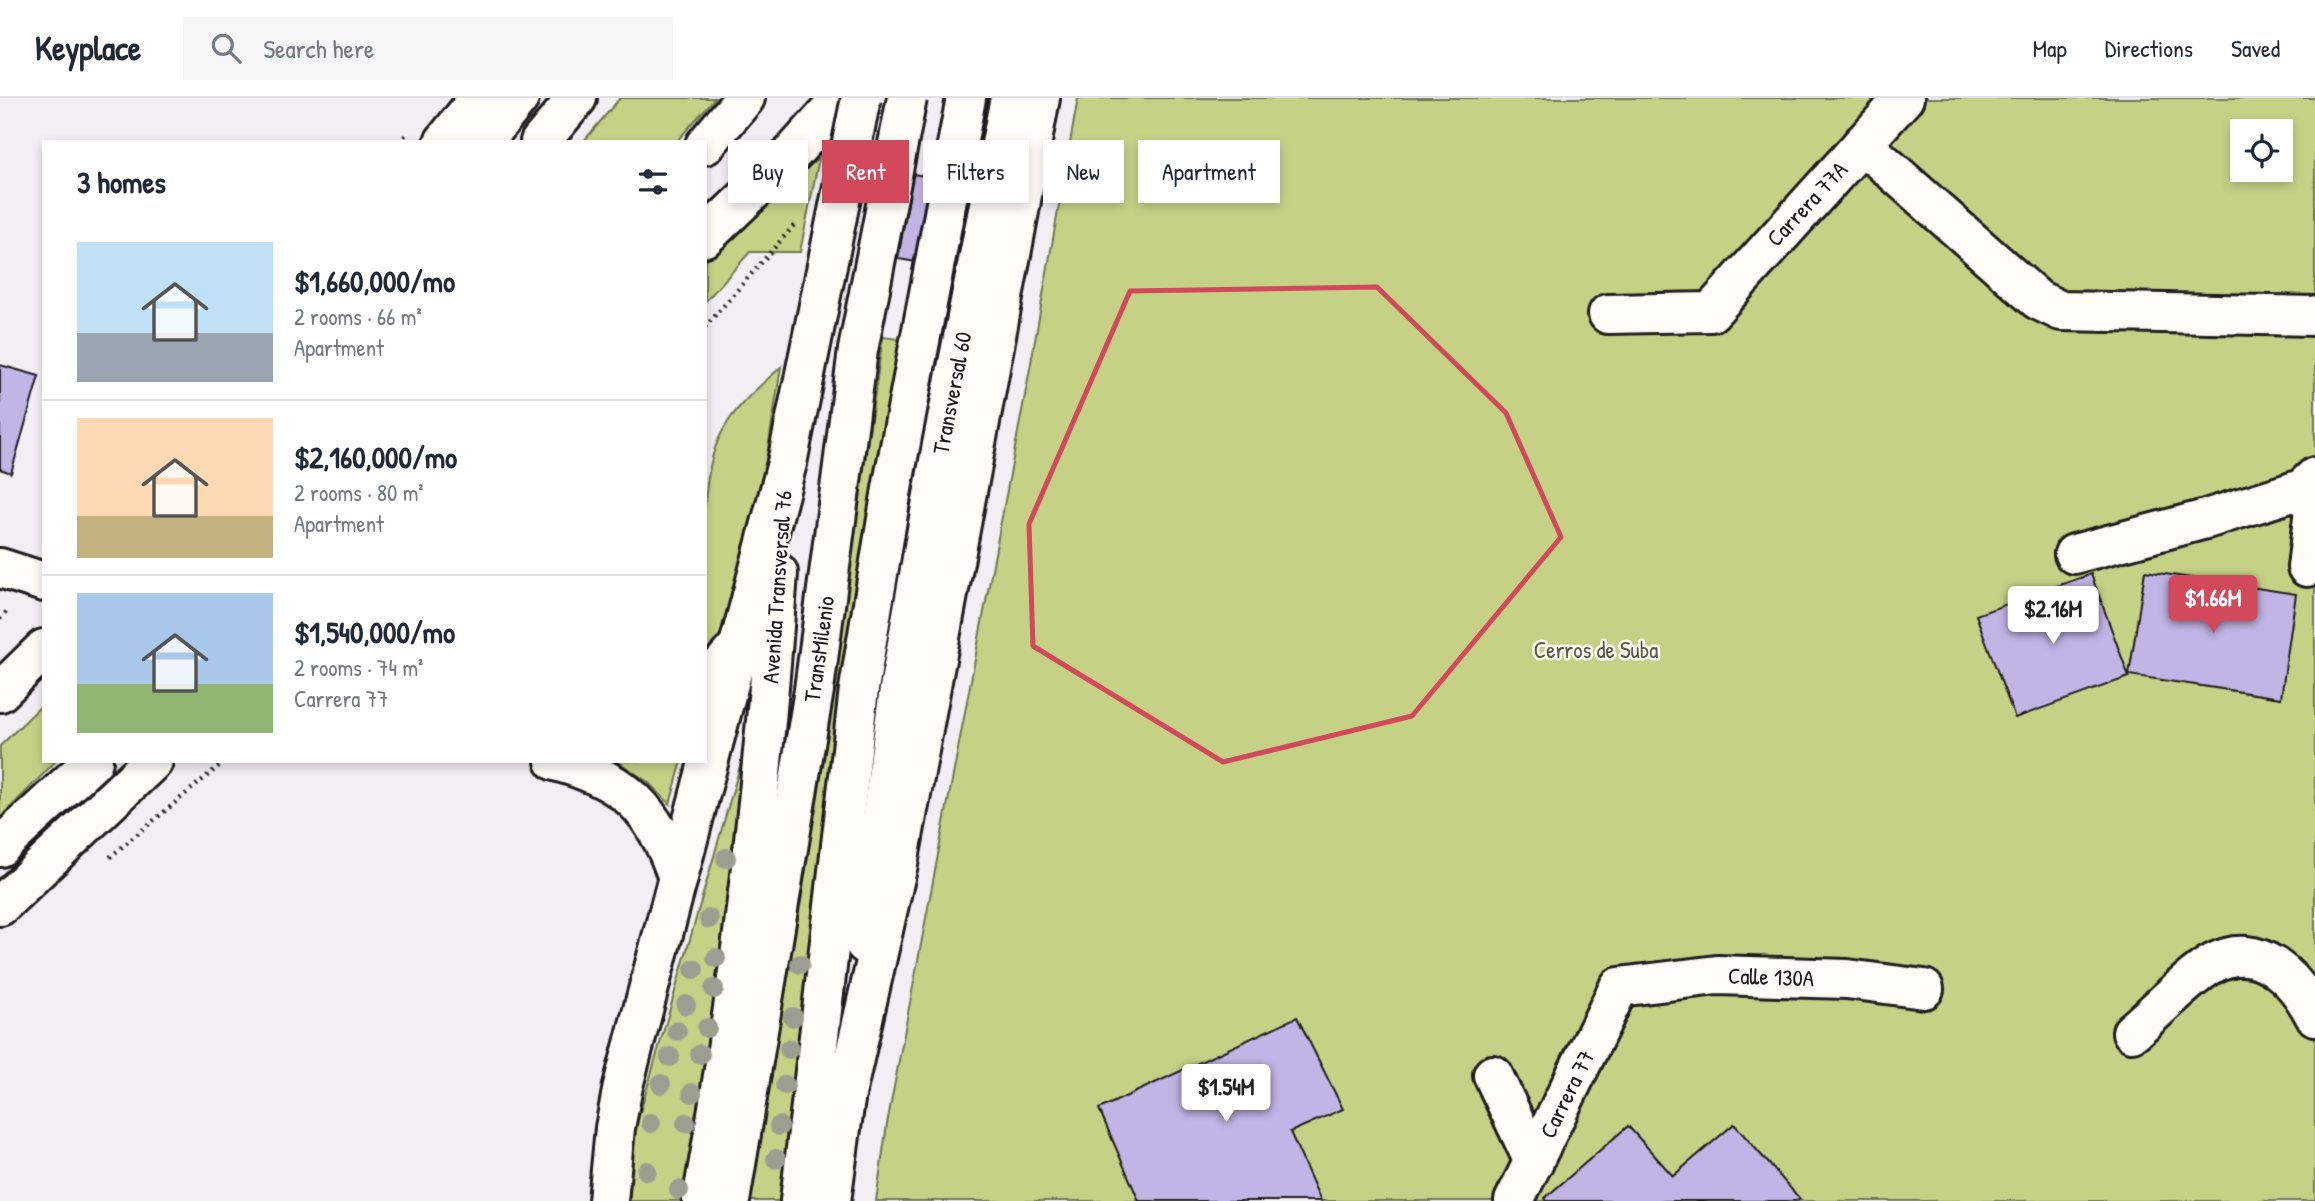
<!DOCTYPE html>
<html lang="en">
<head>
<meta charset="utf-8">
<style>
	:root { --surface:#fff; --page:#f6f6f7; --text:#1f2937; --muted:#747a83; --line:#e0e1e3; --accent:#d1495b }
	body { margin:0; font-family:"Patrick Hand",sans-serif; background:var(--page); color:var(--text); height:100vh; display:flex; flex-direction:column; font-size:26px; white-space:nowrap }
	* { box-sizing:border-box; margin:0 }
	p { font-size:23px; color:var(--muted) }
	.icon { flex:none; width:38px; height:38px; fill:none; stroke:currentColor; stroke-width:2; stroke-linecap:round; stroke-linejoin:round }
	.map { position:relative; flex:1; overflow:hidden }
	.panel { position:absolute; left:42px; top:42px; width:665px; height:623px; display:flex; flex-direction:column; background:var(--surface); border-radius:0px; box-shadow:0 4px 10px #0003 }
	.panel>* { flex:none }
	.guide { position:absolute; left:728px; top:42px; width:665px; height:63px; display:flex; gap:14px }
	.buttons { position:absolute; left:2230px; top:21px; display:grid; gap:14px }
	.buttons a { display:grid; place-items:center; width:63px; height:63px; border-radius:0px; background:var(--surface); box-shadow:0 4px 10px #0003; font-size:35px }
	.price { position:absolute; translate:-50% -60px; padding:0 16px; border-radius:7px; background:#fff; color:#222; font-size:23px; line-height:46px; filter:drop-shadow(0 2px 4px #0008) }
	.price::after { content:''; position:absolute; left:50%; top:42px; width:21px; height:16px; margin-left:-10px; background:inherit; clip-path:polygon(0 0,100% 0,50% 100%) }
	.price.on { background:var(--accent); color:#fff }
	ul { padding:0; list-style:none }
	li { display:flex; align-items:center; gap:21px; height:175px; padding:0 35px }
	li+li { border-top:2px solid var(--line) }
	li span { display:grid; place-items:center; flex:none; width:196px; height:140px; border-radius:0px; color:#555 }
	li>.icon { margin-inline-start:auto }
	span .icon { width:84px; height:84px; fill:#fffc; stroke-width:1 }
	li b { font-size:30px }
	h2 { display:flex; justify-content:space-between; align-items:center; height:84px; padding:0 35px; font-size:30px }
	.tag { padding:0 24px; border-radius:0px; background:var(--surface); box-shadow:0 4px 10px #0003; font-size:24px; line-height:63px }
	.tag.on { background:var(--accent); color:#fff }
	header { display:flex; align-items:center; gap:42px; box-sizing:border-box; height:98px; padding:0 35px; background:var(--surface); border-bottom:2px solid var(--line) }
	header strong { font-size:33px }
	nav { display:flex; gap:38px; margin-inline-start:auto; font-size:24px }
	.search { width:490px; height:63px; background:var(--page); display:flex; align-items:center; gap:18px; box-sizing:border-box; padding:0 24px; border-radius:0px; color:var(--muted); font-size:26px }
	.map>svg:first-child { display:block }
</style>
</head>
<body>
<header>
<strong>Keyplace</strong>
<div class="search"><svg class="icon" aria-label="search" viewBox="0 0 24 24"><circle cx="10" cy="10" r="6"/><path d="M15 15l6 6"/></svg>Search here</div>
<nav><a>Map</a><a>Directions</a><a>Saved</a></nav>
</header>
<div class="map">
<svg width="2315" height="1103" viewBox="0 0 2315 1103">
	<rect width="100%" height="100%" fill="#f1eef4"/>
	<filter id="ink" filterUnits="userSpaceOnUse"><feTurbulence type="fractalNoise" baseFrequency=".0143" numOctaves="2"/><feDisplacementMap in="SourceGraphic" scale="14" xChannelSelector="R" yChannelSelector="G"/><feConvolveMatrix kernelMatrix="1 2 1 2 8 2 1 2 1" color-interpolation-filters="sRGB"/></filter>
	<g filter="url(#ink)">
		<!-- green -->
		<g fill="#c5d286" stroke="#707751" stroke-width="2" fill-rule="evenodd">
			<path d="M620,0H715L676,44H583Z"/>
			<path d="M1078,0H2315V1103H876L887,1026L1029,276ZM2242,33H2280V72H2242Z"/>
			<path d="M819,60L800,154H750L705,204V162Z"/>
			<path d="M883,239L899,241L845,598L792,1103H742L802,798Z"/>
			<path d="M781,269L749,470L733,521L705,569C705,509 694,386 721,336C735,308 758,290 781,269Z"/>
			<path d="M44,605V663H56L0,720V648Z"/>
			<path d="M746,647L726,862L688,1103H630L631,1046Z"/>
			<path d="M617,663H682L670,706L648,684Z"/>
		</g>
		<!-- building -->
		<g fill="#c1b5e6" stroke="#1c1c1c" stroke-width="2">
			<path d="M913,76L938,80L923,165L898,161Z"/>
			<path d="M0,267L39,278L11,375L0,371Z"/>
			<path d="M2145,473L2296,496L2281,600L2129,577Z"/>
			<path d="M2091,476L2129,579L2015,620L1976,517Z"/>
			<path d="M1297,919L1343,1011L1290,1034L1321,1103H1139L1099,1011Z"/>
			<path d="M1734,1026L1800,1101L1797,1103H1547L1545,1100L1628,1028L1673,1078Z"/>
		</g>
		<g fill="none" stroke-linecap="round" stroke-linejoin="round">
			<defs>
				<g id="minor">
					<path d="M1862,46L2038,202L2061,213L2315,218"/>
					<path d="M1608,216L1711,214L1904,0"/>
					<path d="M2302,391L2314,412L2307,469"/>
					<path d="M2074,456L2206,421L2302,391L2315,379"/>
					<path d="M0,470L44,484"/>
					<path d="M2132,934C2153,917 2192,876 2214,865C2259,841 2296,881 2315,918"/>
					<path d="M1493,977L1534,1064"/>
					<path d="M730,1103L814,592"/>
					<path d="M800,1103L859,591L892,391L966,0"/>
					<path d="M1514,1103L1619,889L1717,877L1847,881L1924,891"/>
				</g>
				<g id="major">
					<path d="M444,44L479,0"/>
					<path d="M865,846L899,591L941,352L1010,0"/>
					<path d="M608,1103L615,1030L623,988L787,365"/>
					<path d="M702,1103C740,896 763,685 778,475"/>
					<path d="M831,1103L849,972"/>
				</g>
				<g id="highway">
					<path d="M483,44L519,0"/>
					<path d="M540,44L577,0"/>
					<path d="M705,47L745,0"/>
					<path d="M705,139L787,61L842,0"/>
					<path d="M705,586L742,544"/>
					<path d="M0,594L44,551"/>
					<path d="M555,663C626,682 655,711 678,780"/>
					<path d="M0,749L93,663"/>
					<path d="M0,808L153,663"/>
					<path d="M844,1005L898,766L1040,0"/>
				</g>
			</defs>
			<!-- minor casing -->
			<use href="#minor" stroke="#1c1c1c" stroke-width="44"/>
			<!-- major casing -->
			<use href="#major" stroke="#1c1c1c" stroke-width="44"/>
			<!-- highway casing -->
			<use href="#highway" stroke="#1c1c1c" stroke-width="44"/>
			<!-- path -->
			<g stroke="#1c1c1c" stroke-width="4.5" stroke-dasharray="2 5" stroke-linecap="butt">
				<path d="M400,44L408,33"/>
				<path d="M705,229L797,124"/>
				<path d="M0,521L9,511"/>
				<path d="M110,759L225,663"/>
			</g>
			<!-- minor -->
			<use href="#minor" stroke="#fdfcf7" stroke-width="38"/>
			<!-- major -->
			<use href="#major" stroke="#fdfcf7" stroke-width="38"/>
			<!-- highway -->
			<use href="#highway" stroke="#fdfcf7" stroke-width="38"/>
			<defs>
				<path id="minor-bridge" d="M814,592L858,252L907,0"/>
				<path id="major-bridge" d="M787,365L861,0"/>
			</defs>
			<!-- minor-bridge casing -->
			<use href="#minor-bridge" stroke="#1c1c1c" stroke-width="44" stroke-linecap="butt"/>
			<!-- major-bridge casing -->
			<use href="#major-bridge" stroke="#1c1c1c" stroke-width="44" stroke-linecap="butt"/>
			<!-- minor-bridge -->
			<use href="#minor-bridge" stroke="#fdfcf7" stroke-width="38"/>
			<!-- major-bridge -->
			<use href="#major-bridge" stroke="#fdfcf7" stroke-width="38"/>
		</g>
		<!-- trees -->
		<g fill="#9c9e92">
			<circle cx="726" cy="760" r="10"/>
			<circle cx="709" cy="821" r="10"/>
			<circle cx="716" cy="860" r="10"/>
			<circle cx="800" cy="866" r="10"/>
			<circle cx="694" cy="871" r="10"/>
			<circle cx="714" cy="891" r="10"/>
			<circle cx="686" cy="907" r="10"/>
			<circle cx="793" cy="919" r="10"/>
			<circle cx="707" cy="930" r="10"/>
			<circle cx="677" cy="933" r="10"/>
			<circle cx="789" cy="951" r="10"/>
			<circle cx="700" cy="956" r="10"/>
			<circle cx="670" cy="959" r="10"/>
			<circle cx="661" cy="986" r="10"/>
			<circle cx="785" cy="987" r="10"/>
			<circle cx="692" cy="995" r="10"/>
			<circle cx="651" cy="1025" r="10"/>
			<circle cx="686" cy="1025" r="10"/>
			<circle cx="779" cy="1028" r="10"/>
			<circle cx="776" cy="1061" r="10"/>
			<circle cx="647" cy="1073" r="10"/>
			<circle cx="679" cy="1092" r="10"/>
		</g>
	</g>
	<!-- marked area -->
	<path fill="none" stroke="#d1495b" stroke-width="5" stroke-linejoin="round" d="M1377,189L1506,315L1561,439L1412,618L1223,664L1033,548L1029,426L1130,193Z"/>
	<g text-anchor="middle" stroke-width="5" stroke-linejoin="round" paint-order="stroke">
		<!-- street labels -->
		<g font-size="23" fill="#1c1c1c" stroke="#fdfcf7">
			<text transform="translate(1807 106) rotate(-47)" y="8">Carrera 77A</text>
			<text transform="translate(952 295) rotate(-79)" y="8">Transversal 60</text>
			<text transform="translate(777 489) rotate(-86)" y="8">Avenida Transversal 76</text>
			<text transform="translate(819 551) rotate(-82)" y="8">TransMilenio</text>
			<text transform="translate(1771 879) rotate(2)" y="8">Calle 130A</text>
			<text transform="translate(1567 996) rotate(-64)" y="8">Carrera 77</text>
		</g>
		<!-- park labels -->
		<g font-size="23" fill="#575c41" stroke="#fdfcf7">
			<text x="1596" y="560">Cerros de Suba</text>
		</g>
	</g>
</svg>
<div class="buttons">
<a><svg class="icon" aria-label="locate" viewBox="0 0 24 24"><circle cx="12" cy="12" r="6"/><path d="M12 2v4M12 18v4M2 12h4M18 12h4"/></svg></a>
</div>
<b class="price on" style="left:2213px;top:537px">$1.66M</b>
<b class="price" style="left:2053px;top:548px">$2.16M</b>
<b class="price" style="left:1226px;top:1026px">$1.54M</b>
<div class="guide">
<a class="tag">Buy</a>
<a class="tag on">Rent</a>
<a class="tag">Filters</a>
<a class="tag">New</a>
<a class="tag">Apartment</a>
</div>
<section class="panel">
<h2>3 homes<svg class="icon" aria-label="filters" viewBox="0 0 24 24"><path d="M4 7h16M4 17h16"/><circle cx="9" cy="7" r="2"/><circle cx="15" cy="17" r="2"/></svg></h2>
<ul>
<li><span style="background:linear-gradient(#bfe0f5 65%,#9aa5b1 0)"><svg class="icon" aria-label="home" viewBox="0 0 24 24"><path d="M3 11l9-7 9 7M6 9v11h12V9"/></svg></span><div><b>$1,660,000/mo</b><p>2 rooms · 66 m²</p><p>Apartment</p></div></li>
<li><span style="background:linear-gradient(#ffd9b3 70%,#c2b280 0)"><svg class="icon" aria-label="home" viewBox="0 0 24 24"><path d="M3 11l9-7 9 7M6 9v11h12V9"/></svg></span><div><b>$2,160,000/mo</b><p>2 rooms · 80 m²</p><p>Apartment</p></div></li>
<li><span style="background:linear-gradient(#a9c7e8 65%,#8fb573 0)"><svg class="icon" aria-label="home" viewBox="0 0 24 24"><path d="M3 11l9-7 9 7M6 9v11h12V9"/></svg></span><div><b>$1,540,000/mo</b><p>2 rooms · 74 m²</p><p>Carrera 77</p></div></li>
</ul>
</section>
</div>
</body>
</html>
